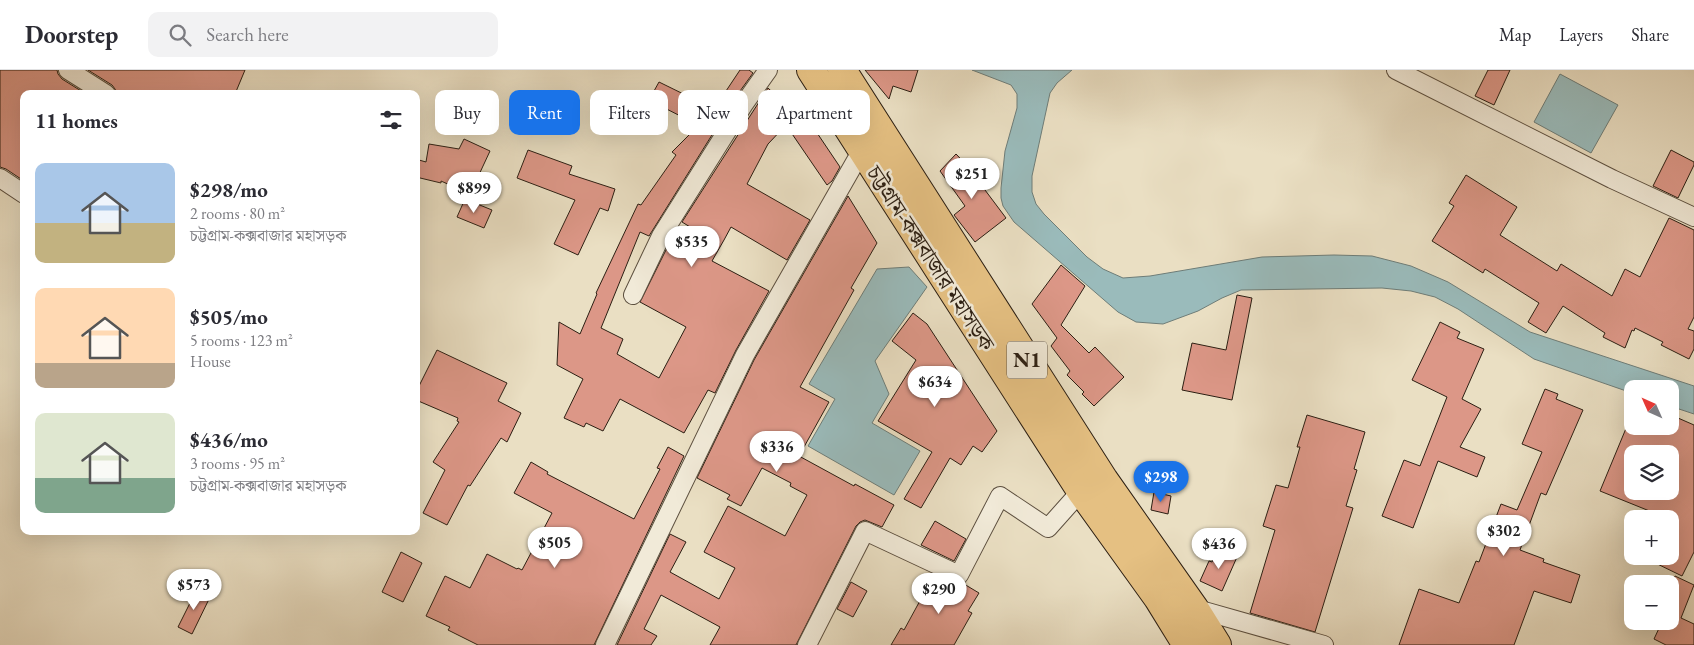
<!DOCTYPE html>
<html lang="en">
<head>
<meta charset="utf-8">
<style>
	:root { --surface:#fff; --page:#f2f2f3; --text:#2b2b33; --muted:#7c7c81; --line:#e1e1e2; --accent:#1a73e8 }
	body { margin:0; font-family:"EB Garamond","Noto Serif Bengali",serif; background:var(--page); color:var(--text); height:100vh; display:flex; flex-direction:column; font-size:19px; white-space:nowrap }
	* { box-sizing:border-box; margin:0 }
	p { font-size:16px; color:var(--muted) }
	.icon { flex:none; width:28px; height:28px; fill:none; stroke:currentColor; stroke-width:2; stroke-linecap:round; stroke-linejoin:round }
	.map { position:relative; flex:1; overflow:hidden }
	.side { position:absolute; left:20px; top:20px; width:400px; height:445px; display:flex; flex-direction:column; background:var(--surface); border-radius:10px; box-shadow:0 5px 20px #0002 }
	.side>* { flex:none }
	.guide { position:absolute; left:435px; top:20px; width:475px; height:45px; display:flex; gap:10px }
	.needle { width:32px; rotate:315deg }
	.buttons { position:absolute; left:1624px; top:310px; display:grid; gap:10px }
	.buttons a { display:grid; place-items:center; width:55px; height:55px; border-radius:10px; background:var(--surface); box-shadow:0 5px 20px #0002; font-size:25px }
	.price { position:absolute; translate:-50% -42px; padding:0 11px; border-radius:18px; background:#fff; color:#222; font-size:16px; line-height:32px; filter:drop-shadow(0 1px 2px #0008) }
	.price::after { content:''; position:absolute; left:50%; top:30px; width:15px; height:11px; margin-left:-8px; background:inherit; clip-path:polygon(0 0,100% 0,50% 100%) }
	.price.current { background:var(--accent); color:#fff }
	ul { padding:0; list-style:none }
	li { display:flex; align-items:center; gap:15px; height:125px; padding:0 15px }
	li span { display:grid; place-items:center; flex:none; width:140px; height:100px; border-radius:10px; color:#555 }
	li>.icon { margin-inline-start:auto }
	span .icon { width:60px; height:60px; fill:#fffc; stroke-width:1 }
	li b { font-size:21px }
	h2 { display:flex; justify-content:space-between; align-items:center; height:60px; padding:0 15px; font-size:21px }
	.pill { padding:0 18px; border-radius:10px; background:var(--surface); box-shadow:0 5px 20px #0002; font-size:18px; line-height:45px }
	.pill.current { background:var(--accent); color:#fff }
	header { display:flex; align-items:center; gap:30px; box-sizing:border-box; height:70px; padding:0 25px; background:var(--surface); border-bottom:1px solid var(--line) }
	header strong { font-size:24px }
	nav { display:flex; gap:28px; margin-inline-start:auto; font-size:18px }
	.search { width:350px; height:45px; background:var(--page); display:flex; align-items:center; gap:12px; box-sizing:border-box; padding:0 18px; border-radius:10px; color:var(--muted); font-size:19px }
	.map>svg:first-child { display:block }
</style>
</head>
<body>
<header>
<strong>Doorstep</strong>
<div class="search"><svg class="icon" aria-label="search" viewBox="0 0 24 24"><circle cx="10" cy="10" r="6"/><path d="M15 15l6 6"/></svg>Search here</div>
<nav><a>Map</a><a>Layers</a><a>Share</a></nav>
</header>
<div class="map">
<svg width="1694" height="575" viewBox="0 0 1694 575">
	<rect width="100%" height="100%" fill="#eadfc3"/>
	<filter id="stains"><feTurbulence type="fractalNoise" baseFrequency=".004" numOctaves="4"/><feColorMatrix values="0 0 0 0 .2 0 0 0 0 .09 0 0 0 0 .02 0 0 0 .5 -.17"/></filter>
	<radialGradient id="worn" r=".72"><stop offset=".6" stop-color="#630" stop-opacity="0"/><stop offset="1" stop-color="#630" stop-opacity=".3"/></radialGradient>
	<!-- water -->
	<g fill="#9abbbb" stroke="#6e7d78">
		<path d="M972,0H1072L1057,13L1050,23L1032,106V122L1036,134L1044,144L1087,187L1103,199L1123,208L1150,206L1262,187L1334,185L1372,186L1411,196L1448,212L1530,262L1694,316V344L1670,336V319H1632V323L1534,289L1458,239L1435,227L1411,221L1382,218L1241,220L1222,228L1198,241L1163,254L1136,252L1118,242L1014,152L1003,136L1001,128V118L1005,81L1017,38V24L1011,15Z"/>
		<path d="M1560,4L1618,35L1591,83L1534,52Z"/>
		<path d="M909,197L927,217L875,291L889,324L872,353L920,381L894,425L808,376L835,329L809,314L877,199Z"/>
	</g>
	<!-- building -->
	<g fill="#dc9787" stroke="#2c1f13" fill-rule="evenodd">
		<path d="M0,0H57L58,4L62,9L86,24H24V111L6,99L0,97Z"/>
		<path d="M88,0H245L235,24H117L115,19L112,15Z"/>
		<path d="M740,0H749L753,3L735,28L649,166L640,162L601,258L623,269L617,284L659,308L686,257L640,232L667,178L690,190L703,165L682,152L768,18L803,51L807,48L840,97L832,111L827,115L786,55L768,74L747,114L810,150L787,190L731,157L724,170L712,191L769,221L736,280L715,323L708,320L684,363L620,329L603,361L586,353L584,357L564,348L583,309L557,295L559,252L580,264L597,224L596,223L638,134L641,135L676,85L672,82L694,60L691,58L696,54L649,30L659,12L714,39Z"/>
		<path d="M865,0H918L911,22L893,16L889,29Z"/>
		<path d="M1488,0H1510L1494,35L1475,26Z"/>
		<path d="M464,69L490,81L470,124L441,111V113L416,107L419,90L426,92L429,74L459,79Z"/>
		<path d="M528,80L572,96L569,104L615,119L608,141L600,138L578,185L554,174L575,130L517,108Z"/>
		<path d="M1671,80L1694,92V95L1678,128L1653,116Z"/>
		<path d="M956,84L981,110L979,112L1006,148L975,172L954,145L965,136L940,101Z"/>
		<path d="M1466,105L1517,137L1500,165L1557,201L1561,194L1612,226L1625,199L1640,207L1669,148L1694,160V247L1688,259L1694,261V279L1689,289L1661,275L1663,272L1635,258L1634,261L1632,260L1625,278L1603,267L1605,263L1563,236L1546,263L1528,252L1539,233L1485,199L1483,203L1432,171L1454,136L1449,133Z"/>
		<path d="M848,126L877,173L851,218L854,220L800,317L829,332L799,386L854,416L855,414L894,435L882,457L865,450L860,452L856,456L796,575H710L720,557L661,525L644,559L657,566L651,575H617L670,464L686,472L670,502L719,529L735,498L704,482L728,436L785,466L807,425L790,416L791,413L762,398L741,436L727,429L730,425L697,408L754,290Z"/>
		<path d="M465,129L492,140L484,158L457,147Z"/>
		<path d="M1061,195L1085,216L1061,255L1089,283L1095,277L1124,307L1094,336L1082,324L1084,322L1067,305L1070,301L1051,276L1057,268L1032,234Z"/>
		<path d="M1237,225L1252,228L1232,330L1182,320L1192,273L1226,280Z"/>
		<path d="M913,243L927,254L997,361L982,382L973,376L961,395L950,388L921,438L904,429L932,382L878,351L916,290L892,271Z"/>
		<path d="M1440,252L1460,262L1457,268L1484,279L1462,329L1481,339L1460,377L1485,387L1477,407L1438,391L1413,458L1382,446L1404,390L1420,396L1447,327L1412,310Z"/>
		<path d="M437,280L507,313L498,331L521,343L507,372L501,368L470,416L468,415L447,455L423,443L445,400L433,392L459,352L457,351L458,348L416,330V322Z"/>
		<path d="M1545,319L1558,324L1556,329L1583,340L1546,425L1541,423L1520,480L1544,489L1543,492L1580,505L1571,533L1534,521L1514,575H1399L1419,519L1459,533L1476,491L1479,492L1501,434L1517,440L1542,382L1522,374Z"/>
		<path d="M1307,345L1365,362L1354,399L1357,400L1346,436L1353,438L1315,562L1250,543L1275,460L1263,456L1276,415L1288,418L1300,377H1297Z"/>
		<path d="M1678,348L1694,355V482L1682,506L1641,486H1670V449H1649L1652,442L1600,421L1627,356H1674ZM1632,384H1670V421H1632Z"/>
		<path d="M668,377L684,386L594,575H478L448,560L450,557L426,546L445,506L470,518L487,484L517,499L518,498L522,500L552,443L514,423L531,392L548,402L547,404L634,449L660,399L657,398Z"/>
		<path d="M1154,422L1171,426L1168,444L1151,440Z"/>
		<path d="M935,451L966,469L954,491L921,475Z"/>
		<path d="M1218,479L1237,487L1222,521L1200,511L1209,491L1212,492Z"/>
		<path d="M401,482L422,493L403,532L382,522Z"/>
		<path d="M934,505L955,515L964,514L979,523L968,541L972,543L954,575H891L901,558L904,560Z"/>
		<path d="M1675,506L1694,515L1681,548L1694,554V575H1666L1654,569L1661,554L1670,558V517Z"/>
		<path d="M851,512L867,521L853,547L837,539Z"/>
		<path d="M197,519L211,525L192,564L178,557Z"/>
	</g>
	<g fill="none" stroke-linecap="round" stroke-linejoin="round">
		<defs>
			<g id="street">
				<path d="M68,0L106,24"/>
				<path d="M1396,0L1612,109L1694,147"/>
				<path d="M0,108L24,124"/>
				<path d="M633,225L661,166L744,34L768,0"/>
				<path d="M1190,537L1324,575"/>
				<path d="M605,575L745,285L862,80"/>
				<path d="M807,575L865,461L959,505L1000,426L1048,458L1081,421"/>
			</g>
			<g id="highway">
				<path d="M811,0L1081,421L1158,528L1187,575"/>
				<path d="M842,0L1104,410L1194,538L1217,575"/>
			</g>
		</defs>
		<!-- street casing -->
		<use href="#street" stroke="#5c4f3f" stroke-width="20"/>
		<!-- highway casing -->
		<use href="#highway" stroke="#2c1f13" stroke-width="30"/>
		<!-- street -->
		<use href="#street" stroke="#f1ead8" stroke-width="18"/>
		<!-- highway -->
		<use href="#highway" stroke="#e5c082" stroke-width="28"/>
	</g>
	<g text-anchor="middle" stroke-width="5" stroke-linejoin="round" paint-order="stroke">
		<!-- shield labels -->
		<rect fill="#f1ead8" stroke="#675c4e" stroke-width="1" x="1007" y="271.5" width="40" height="37" rx="4"/>
		<g font-size="21" font-weight="bold" fill="#2c1f13">
			<text x="1027" y="297">N1</text>
		</g>
		<!-- street labels -->
		<g font-size="22" fill="#2c1f13" stroke="#f1ead8">
			<text transform="translate(931 188) rotate(57)" y="8">চট্টগ্রাম-কক্সবাজার মহাসড়ক</text>
		</g>
	</g>
	<rect width="100%" height="100%" filter="url(#stains)"/>
	<rect width="100%" height="100%" fill="url(#worn)"/>
</svg>
<div class="buttons">
<a><svg class="needle" viewBox="-14 -14 28 28"><path d="M0-13l5 13h-10z" fill="#e53935"/><path d="M0 13l5-13h-10z" fill="#7c7c81"/></svg></a>
<a><svg class="icon" aria-label="layers" viewBox="0 0 24 24"><path d="M12 4l9 5-9 5-9-5zM3 14l9 5 9-5"/></svg></a>
<a>+</a>
<a>−</a>
</div>
<b class="price" style="left:972px;top:130px">$251</b>
<b class="price" style="left:474px;top:144px">$899</b>
<b class="price" style="left:692px;top:198px">$535</b>
<b class="price" style="left:935px;top:338px">$634</b>
<b class="price" style="left:777px;top:403px">$336</b>
<b class="price current" style="left:1161px;top:433px">$298</b>
<b class="price" style="left:1504px;top:487px">$302</b>
<b class="price" style="left:555px;top:499px">$505</b>
<b class="price" style="left:1219px;top:500px">$436</b>
<b class="price" style="left:194px;top:541px">$573</b>
<b class="price" style="left:939px;top:545px">$290</b>
<div class="guide">
<a class="pill">Buy</a>
<a class="pill current">Rent</a>
<a class="pill">Filters</a>
<a class="pill">New</a>
<a class="pill">Apartment</a>
</div>
<section class="side">
<h2>11 homes<svg class="icon" aria-label="filters" viewBox="0 0 24 24"><path d="M4 7h16M4 17h16"/><circle cx="9" cy="7" r="2"/><circle cx="15" cy="17" r="2"/></svg></h2>
<ul>
<li><span style="background:linear-gradient(#a9c7e8 60%,#c2b280 0)"><svg class="icon" aria-label="home" viewBox="0 0 24 24"><path d="M3 11l9-7 9 7M6 9v11h12V9"/></svg></span><div><b>$298/mo</b><p>2 rooms · 80 m²</p><p>চট্টগ্রাম-কক্সবাজার মহাসড়ক</p></div></li>
<li><span style="background:linear-gradient(#ffd9b3 75%,#b9a48a 0)"><svg class="icon" aria-label="home" viewBox="0 0 24 24"><path d="M3 11l9-7 9 7M6 9v11h12V9"/></svg></span><div><b>$505/mo</b><p>5 rooms · 123 m²</p><p>House</p></div></li>
<li><span style="background:linear-gradient(#dfe7d0 65%,#7fa58c 0)"><svg class="icon" aria-label="home" viewBox="0 0 24 24"><path d="M3 11l9-7 9 7M6 9v11h12V9"/></svg></span><div><b>$436/mo</b><p>3 rooms · 95 m²</p><p>চট্টগ্রাম-কক্সবাজার মহাসড়ক</p></div></li>
</ul>
</section>
</div>
</body>
</html>
